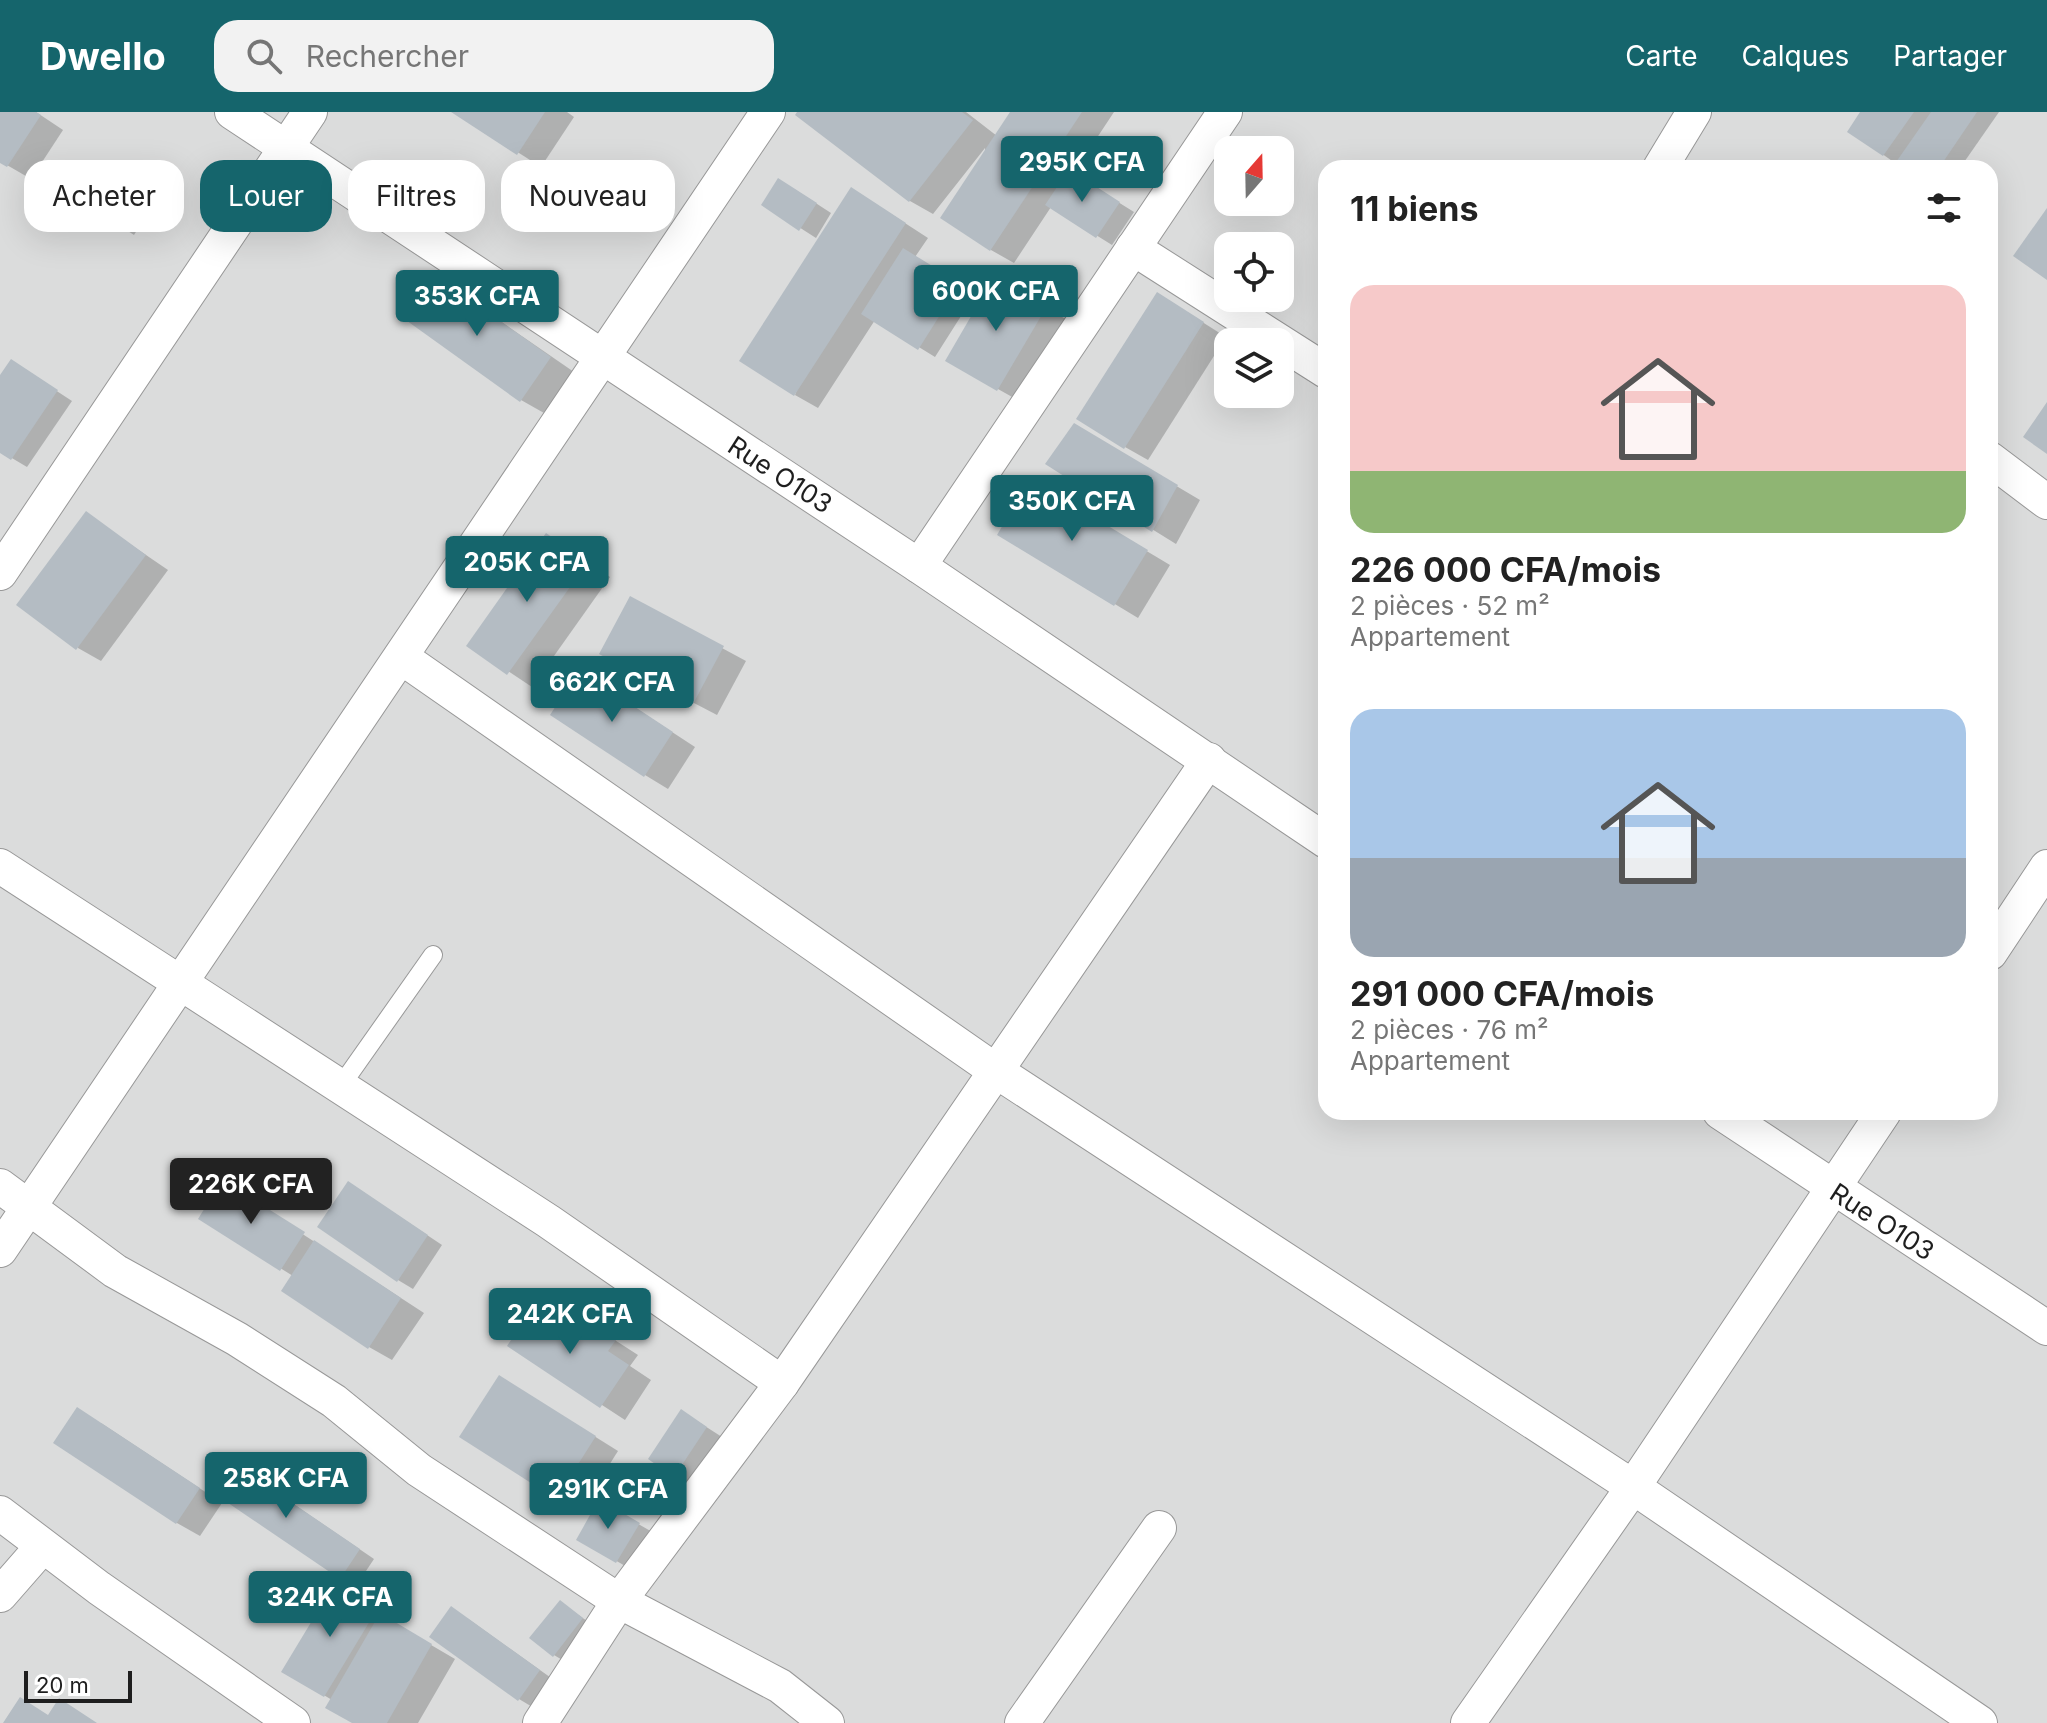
<!DOCTYPE html>
<html lang="fr">
<head>
<meta charset="utf-8">
<style>
	:root { --surface:#fff; --page:#f2f2f2; --text:#222; --muted:#767676; --accent:#15656c }
	body { margin:0; font-family:Inter,sans-serif; background:var(--page); color:var(--text); height:100vh; display:flex; flex-direction:column; font-size:30px; white-space:nowrap }
	* { box-sizing:border-box; margin:0 }
	p { font-size:26px; color:var(--muted) }
	.icon { flex:none; width:44px; height:44px; fill:none; stroke:currentColor; stroke-width:2; stroke-linecap:round; stroke-linejoin:round }
	.map { position:relative; flex:1; overflow:hidden }
	.sheet { position:absolute; left:1318px; top:48px; width:680px; height:960px; display:flex; flex-direction:column; background:var(--surface); border-radius:24px; box-shadow:0 8px 32px #0002 }
	.sheet>* { flex:none }
	.top-card { position:absolute; left:24px; top:48px; width:760px; height:72px; display:flex; gap:16px }
	.needle { width:52px; rotate:20deg }
	.tools { position:absolute; left:1214px; top:24px; display:grid; gap:16px }
	.tools a { display:grid; place-items:center; width:80px; height:80px; border-radius:16px; background:var(--surface); box-shadow:0 8px 32px #0002; font-size:40px }
	.scale { position:absolute; left:24px; bottom:20px; width:108px; box-sizing:border-box; padding-left:8px; border:4px solid #1e1e1e; border-top:0; font-size:22px; line-height:28px; white-space:nowrap; color:#1e1e1e; -webkit-text-stroke:6px #fff; paint-order:stroke }
	.price { position:absolute; translate:-50% -68px; padding:0 18px; border-radius:8px; background:var(--accent); color:#fff; font-size:26px; line-height:52px; filter:drop-shadow(0 2px 4px #0008) }
	.price::after { content:''; position:absolute; left:50%; top:48px; width:24px; height:18px; margin-left:-12px; background:inherit; clip-path:polygon(0 0,100% 0,50% 100%) }
	.price.current { background:#222; color:#fff }
	ul { padding:0; list-style:none }
	li { display:grid; align-content:center; gap:16px; height:424px; padding:0 32px }
	li span { display:grid; place-items:center; height:248px; border-radius:24px; color:#555 }
	li>.icon { margin-inline-start:auto }
	span .icon { width:144px; height:144px; fill:#fffc; stroke-width:1 }
	li b { font-size:34px }
	h2 { display:flex; justify-content:space-between; align-items:center; height:96px; padding:0 32px; font-size:34px }
	.pill { padding:0 28px; border-radius:24px; background:var(--surface); box-shadow:0 8px 32px #0002; font-size:28px; line-height:72px }
	.pill.current { background:var(--accent); color:#fff }
	header { display:flex; align-items:center; gap:48px; box-sizing:border-box; height:112px; padding:0 40px; background:var(--accent); color:#fff }
	header strong { font-size:38px }
	nav { display:flex; gap:44px; margin-inline-start:auto; font-size:28px }
	.search { width:560px; height:72px; background:var(--page); display:flex; align-items:center; gap:20px; box-sizing:border-box; padding:0 28px; border-radius:24px; color:var(--muted); font-size:30px }
	.map>svg:first-child { display:block }
</style>
</head>
<body>
<header>
<strong>Dwello</strong>
<div class="search"><svg class="icon" aria-label="search" viewBox="0 0 24 24"><circle cx="10" cy="10" r="6"/><path d="M15 15l6 6"/></svg>Rechercher</div>
<nav><a>Carte</a><a>Calques</a><a>Partager</a></nav>
</header>
<div class="map">
<svg width="2047" height="1611" viewBox="0 0 2047 1611">
	<rect width="100%" height="100%" fill="#e4e7ef"/>
	<!-- residential -->
	<path fill="#dbdcdc" fill-rule="evenodd" d="M0,0H2047V1611H0ZM1228,38H1280V90H1228ZM1326,56H1990V1000H1326ZM1228,134H1280V186H1228ZM1228,230H1280V282H1228Z"/>
	<!-- shadow -->
	<g fill="#0003">
		<path d="M0,0H36L63,18L31,67L0,49Z"/>
		<path d="M455,0H567L574,5L541,55Z"/>
		<path d="M799,0H966L997,24L1012,0H1114L1073,62L1134,100L1112,133L1051,95L1014,151L991,138L985,36L933,102L910,89L798,2Z"/>
		<path d="M1863,0H1999L1960,56H1902L1850,19Z"/>
		<path d="M98,64L149,99L134,123L67,79Z"/>
		<path d="M794,77L831,101L816,126L763,92Z"/>
		<path d="M874,91L928,126L915,145L975,182L935,245L875,208L818,296L795,283Z"/>
		<path d="M435,164L574,260L544,301L521,288Z"/>
		<path d="M996,166L1069,209L1021,290L948,249Z"/>
		<path d="M1180,196L1226,225L1148,348L1125,335Z"/>
		<path d="M26,259L72,289L27,355L0,339V267Z"/>
		<path d="M1075,314L1200,388L1176,432L1047,352Z"/>
		<path d="M1031,370L1170,453L1138,506L999,422Z"/>
		<path d="M86,402L168,458L101,549L78,536Z"/>
		<path d="M547,424L610,465L532,575L469,533Z"/>
		<path d="M631,487L746,549L717,603L625,555Z"/>
		<path d="M580,560L695,635L668,677L645,663Z"/>
		<path d="M238,1080L424,1201L392,1248L369,1235L293,1164L200,1106Z"/>
		<path d="M364,1081L442,1133L413,1177L398,1168Z"/>
		<path d="M593,1214L638,1243L630,1254L651,1268L625,1308L510,1233L584,1228Z"/>
		<path d="M522,1279L618,1339L580,1399L557,1386Z"/>
		<path d="M697,1309L722,1325L690,1372L675,1363Z"/>
		<path d="M101,1311L222,1391L200,1424L177,1411Z"/>
		<path d="M248,1361L374,1447L356,1474L341,1465Z"/>
		<path d="M600,1390L654,1421L632,1458L579,1427Z"/>
		<path d="M337,1471L393,1505L390,1509L455,1547L418,1611H355L332,1588L284,1559Z"/>
		<path d="M560,1490L597,1516L569,1552L554,1543Z"/>
		<path d="M467,1506L554,1568L534,1596L519,1587Z"/>
	</g>
	<!-- building -->
	<g fill="#b4bcc3">
		<path d="M0,0H36L41,3L7,55L0,51Z"/>
		<path d="M451,0H545L517,43Z"/>
		<path d="M797,0H962L973,8L909,90L795,3Z"/>
		<path d="M1010,0H1082L990,139L940,106Z"/>
		<path d="M1860,0H1914L1883,44L1847,20Z"/>
		<path d="M1931,0H1977L1939,56H1898L1894,53Z"/>
		<path d="M82,53L135,89L117,116L64,80Z"/>
		<path d="M1069,57L1120,90L1096,126L1045,93Z"/>
		<path d="M778,66L817,91L799,119L761,93Z"/>
		<path d="M851,75L906,111L794,284L739,249Z"/>
		<path d="M2047,96V168L2013,144Z"/>
		<path d="M903,136L960,171L918,238L861,202Z"/>
		<path d="M434,162L551,245L520,290L403,206Z"/>
		<path d="M995,163L1047,194L997,279L945,249Z"/>
		<path d="M1157,180L1204,210L1124,337L1076,307Z"/>
		<path d="M11,247L58,278L11,348L0,341V263Z"/>
		<path d="M2047,290V342L2023,325Z"/>
		<path d="M1074,311L1178,373L1152,420L1045,352Z"/>
		<path d="M1030,367L1148,438L1114,494L997,423Z"/>
		<path d="M86,399L146,443L76,538L16,493Z"/>
		<path d="M546,421L588,450L507,563L466,534Z"/>
		<path d="M630,484L724,534L693,592L599,542Z"/>
		<path d="M579,558L673,620L644,665L550,603Z"/>
		<path d="M222,1068L305,1120L280,1159L198,1107Z"/>
		<path d="M348,1069L428,1123L397,1170L317,1115Z"/>
		<path d="M314,1128L401,1186L368,1237L281,1179Z"/>
		<path d="M534,1194L582,1226L592,1212L616,1228L608,1239L629,1253L600,1296L507,1234Z"/>
		<path d="M499,1263L596,1324L556,1387L459,1325Z"/>
		<path d="M77,1295L200,1376L176,1412L53,1331Z"/>
		<path d="M681,1297L707,1315L674,1365L648,1347Z"/>
		<path d="M232,1350L360,1437L340,1467L212,1380Z"/>
		<path d="M599,1387L640,1411L616,1451L576,1428Z"/>
		<path d="M336,1469L379,1494L324,1585L281,1560Z"/>
		<path d="M560,1488L583,1506L553,1545L529,1526Z"/>
		<path d="M451,1494L540,1558L518,1589L429,1525Z"/>
		<path d="M380,1501L432,1532L387,1611H352L325,1596Z"/>
		<path d="M20,1585L48,1603L59,1586L97,1611H3Z"/>
	</g>
	<g fill="none" stroke-linecap="round" stroke-linejoin="round">
		<defs>
			<path id="lane" d="M340,975L433,843"/>
			<g id="street">
				<path d="M232,0L919,454L1326,729"/>
				<path d="M1660,56L1694,0"/>
				<path d="M1133,136L1326,259"/>
				<path d="M1990,347L2047,390"/>
				<path d="M919,454L1225,0"/>
				<path d="M0,461L310,0"/>
				<path d="M401,545L996,959L1633,1375L1980,1611"/>
				<path d="M0,754L548,1109L782,1271"/>
				<path d="M1990,841L2047,755"/>
				<path d="M1720,1000L2047,1216"/>
				<path d="M0,1074L115,1159L237,1227L334,1289L419,1358L619,1489L780,1574L827,1611"/>
				<path d="M0,1138L768,0"/>
				<path d="M0,1401L99,1476L293,1611"/>
				<path d="M0,1483L42,1435"/>
				<path d="M540,1611L619,1489L782,1271L1209,648"/>
				<path d="M1022,1611L1159,1416"/>
				<path d="M1468,1611L1633,1375L1884,1000"/>
			</g>
		</defs>
		<!-- lane casing -->
		<use href="#lane" stroke="#989898" stroke-width="20"/>
		<!-- street casing -->
		<use href="#street" stroke="#989898" stroke-width="36"/>
		<!-- lane -->
		<use href="#lane" stroke="#fff" stroke-width="18"/>
		<!-- street -->
		<use href="#street" stroke="#fff" stroke-width="34"/>
	</g>
	<g text-anchor="middle" stroke-width="7" stroke-linejoin="round" paint-order="stroke">
		<!-- street labels -->
		<g font-size="26" fill="#1e1e1e" stroke="#fff">
			<text transform="translate(780 363) rotate(33)" y="9">Rue O103</text>
			<text transform="translate(1882 1110) rotate(33)" y="9">Rue O103</text>
		</g>
	</g>
</svg>
<div class="tools">
<a><svg class="needle" viewBox="-14 -14 28 28"><path d="M0-13l5 13h-10z" fill="#e53935"/><path d="M0 13l5-13h-10z" fill="#767676"/></svg></a>
<a><svg class="icon" aria-label="locate" viewBox="0 0 24 24"><circle cx="12" cy="12" r="6"/><path d="M12 2v4M12 18v4M2 12h4M18 12h4"/></svg></a>
<a><svg class="icon" aria-label="layers" viewBox="0 0 24 24"><path d="M12 4l9 5-9 5-9-5zM3 14l9 5 9-5"/></svg></a>
</div>
<div class="scale">20 m</div>
<b class="price" style="left:1082px;top:92px">295K CFA</b>
<b class="price" style="left:996px;top:221px">600K CFA</b>
<b class="price" style="left:477px;top:226px">353K CFA</b>
<b class="price" style="left:1072px;top:431px">350K CFA</b>
<b class="price" style="left:527px;top:492px">205K CFA</b>
<b class="price" style="left:612px;top:612px">662K CFA</b>
<b class="price current" style="left:251px;top:1114px">226K CFA</b>
<b class="price" style="left:570px;top:1244px">242K CFA</b>
<b class="price" style="left:286px;top:1408px">258K CFA</b>
<b class="price" style="left:608px;top:1419px">291K CFA</b>
<b class="price" style="left:330px;top:1527px">324K CFA</b>
<div class="top-card">
<a class="pill">Acheter</a>
<a class="pill current">Louer</a>
<a class="pill">Filtres</a>
<a class="pill">Nouveau</a>
</div>
<section class="sheet">
<h2>11 biens<svg class="icon" aria-label="filters" viewBox="0 0 24 24"><path d="M4 7h16M4 17h16"/><circle cx="9" cy="7" r="2"/><circle cx="15" cy="17" r="2"/></svg></h2>
<ul>
<li><span style="background:linear-gradient(#f6c9c9 75%,#8fb573 0)"><svg class="icon" aria-label="home" viewBox="0 0 24 24"><path d="M3 11l9-7 9 7M6 9v11h12V9"/></svg></span><div><b>226 000 CFA/mois</b><p>2 pièces · 52 m²</p><p>Appartement</p></div></li>
<li><span style="background:linear-gradient(#a9c7e8 60%,#9aa5b1 0)"><svg class="icon" aria-label="home" viewBox="0 0 24 24"><path d="M3 11l9-7 9 7M6 9v11h12V9"/></svg></span><div><b>291 000 CFA/mois</b><p>2 pièces · 76 m²</p><p>Appartement</p></div></li>
</ul>
</section>
</div>
</body>
</html>
